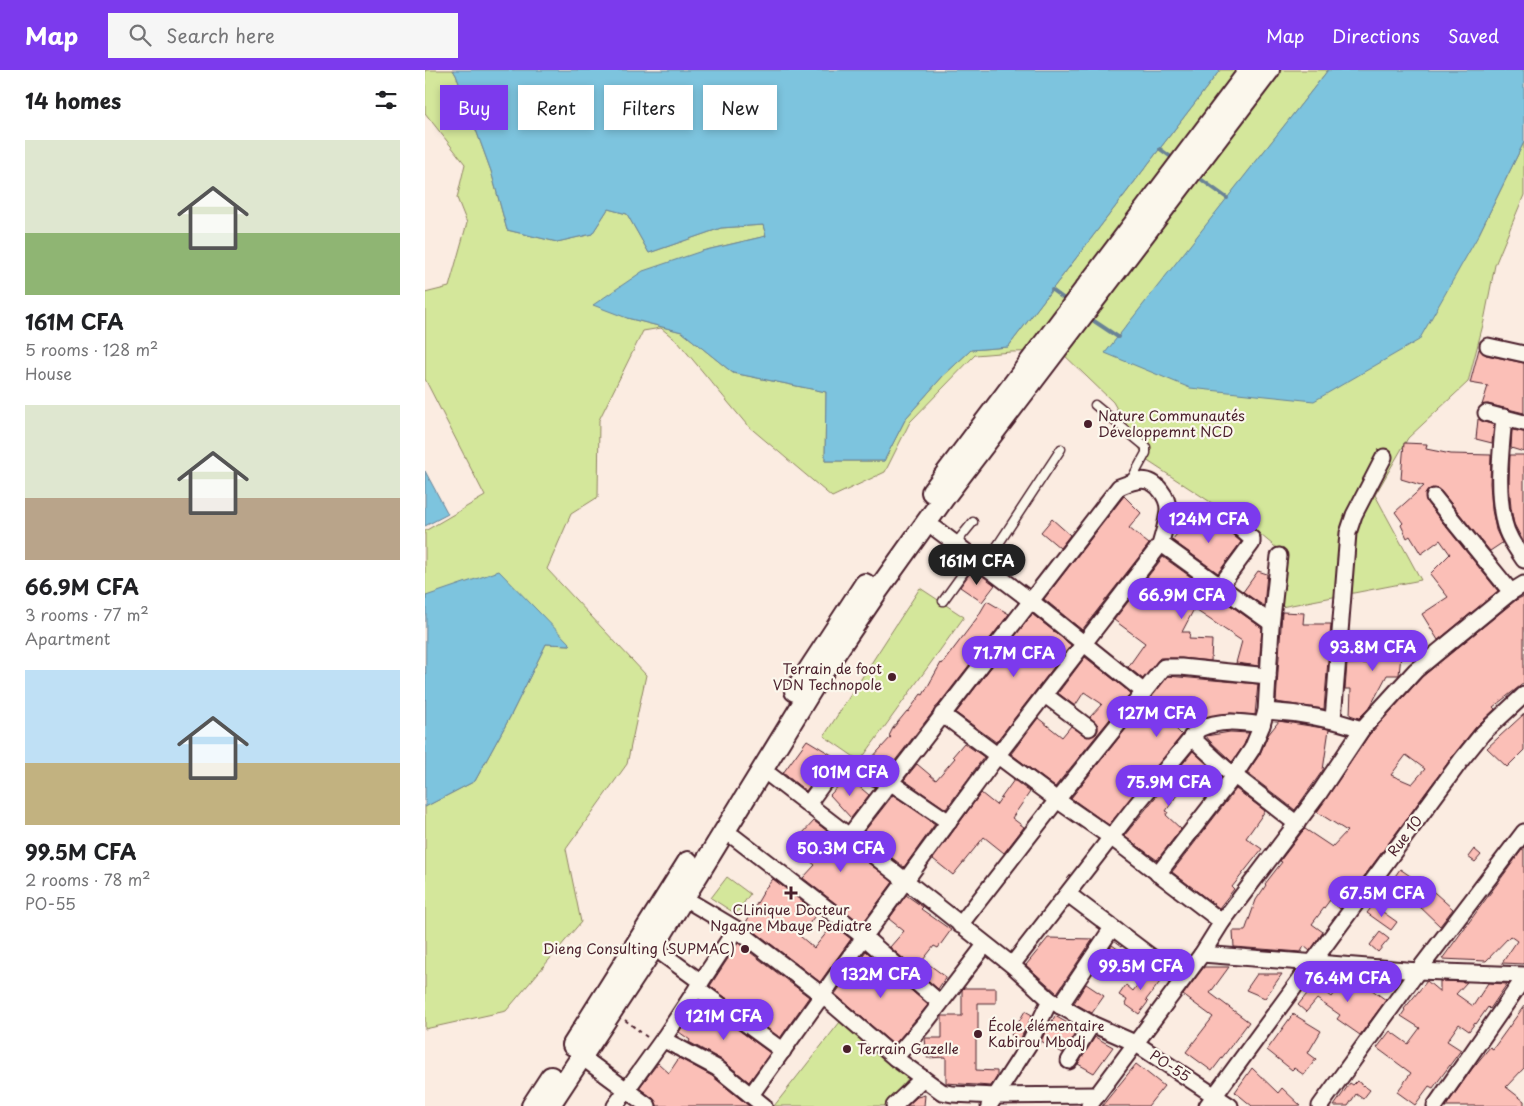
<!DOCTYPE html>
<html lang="en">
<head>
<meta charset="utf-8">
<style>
	:root { --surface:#fff; --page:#f6f6f6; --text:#202124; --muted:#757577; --accent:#7c3aed }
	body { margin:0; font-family:"Playpen Sans",sans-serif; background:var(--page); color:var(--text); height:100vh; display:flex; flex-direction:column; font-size:19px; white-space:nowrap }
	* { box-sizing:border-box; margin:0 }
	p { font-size:16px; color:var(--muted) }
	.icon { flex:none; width:28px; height:28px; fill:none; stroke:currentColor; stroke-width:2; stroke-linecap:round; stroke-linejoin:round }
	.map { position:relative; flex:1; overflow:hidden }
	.side { display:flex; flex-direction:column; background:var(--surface); width:425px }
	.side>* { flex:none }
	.banner { position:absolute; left:15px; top:15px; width:475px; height:45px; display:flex; gap:10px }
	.price { position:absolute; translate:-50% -42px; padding:0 11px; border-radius:18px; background:var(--accent); color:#fff; font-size:16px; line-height:32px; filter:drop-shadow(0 1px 2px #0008) }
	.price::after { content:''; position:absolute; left:50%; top:30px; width:15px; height:11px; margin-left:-8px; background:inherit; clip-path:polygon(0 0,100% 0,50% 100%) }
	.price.current { background:#222; color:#fff }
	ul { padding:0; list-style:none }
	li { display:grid; align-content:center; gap:10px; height:265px; padding:0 25px }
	li span { display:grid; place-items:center; height:155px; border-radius:0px; color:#555 }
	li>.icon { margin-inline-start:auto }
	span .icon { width:90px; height:90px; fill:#fffc; stroke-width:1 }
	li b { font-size:21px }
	h2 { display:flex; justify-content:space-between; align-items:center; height:60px; padding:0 25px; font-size:21px }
	.chip { padding:0 18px; border-radius:0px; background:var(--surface); box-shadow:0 2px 8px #0003; font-size:18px; line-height:45px }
	.chip.current { background:var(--accent); color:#fff }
	header { display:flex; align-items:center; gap:30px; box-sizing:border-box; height:70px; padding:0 25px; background:var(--accent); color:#fff }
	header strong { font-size:24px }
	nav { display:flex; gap:28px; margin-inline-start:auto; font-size:18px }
	.search { width:350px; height:45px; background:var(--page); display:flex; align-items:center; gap:12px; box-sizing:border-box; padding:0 18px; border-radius:0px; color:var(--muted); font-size:19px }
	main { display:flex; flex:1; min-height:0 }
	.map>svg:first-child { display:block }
</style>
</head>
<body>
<header>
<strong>Map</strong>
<div class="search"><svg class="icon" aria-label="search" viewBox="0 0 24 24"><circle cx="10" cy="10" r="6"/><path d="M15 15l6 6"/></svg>Search here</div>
<nav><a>Map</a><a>Directions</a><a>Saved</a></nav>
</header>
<main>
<section class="side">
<h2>14 homes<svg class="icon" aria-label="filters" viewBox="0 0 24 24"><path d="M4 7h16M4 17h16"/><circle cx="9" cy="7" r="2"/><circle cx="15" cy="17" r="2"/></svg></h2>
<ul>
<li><span style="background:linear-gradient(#dfe7d0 60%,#8fb573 0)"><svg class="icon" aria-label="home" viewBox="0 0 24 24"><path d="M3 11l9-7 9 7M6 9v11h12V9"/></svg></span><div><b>161M CFA</b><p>5 rooms · 128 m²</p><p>House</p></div></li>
<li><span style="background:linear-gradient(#dfe7d0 60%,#b9a48a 0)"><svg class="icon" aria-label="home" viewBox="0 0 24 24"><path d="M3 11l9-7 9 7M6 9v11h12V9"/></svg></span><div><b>66.9M CFA</b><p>3 rooms · 77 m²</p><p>Apartment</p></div></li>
<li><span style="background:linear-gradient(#bfe0f5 60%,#c2b280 0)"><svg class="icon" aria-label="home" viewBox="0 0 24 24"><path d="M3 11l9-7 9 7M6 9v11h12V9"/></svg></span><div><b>99.5M CFA</b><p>2 rooms · 78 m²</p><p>PO-55</p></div></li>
</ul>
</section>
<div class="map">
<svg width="1099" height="1036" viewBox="0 0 1099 1036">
	<rect width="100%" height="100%" fill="#fbece1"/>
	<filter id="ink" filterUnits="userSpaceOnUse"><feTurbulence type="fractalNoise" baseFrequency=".02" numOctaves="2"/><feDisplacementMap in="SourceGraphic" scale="10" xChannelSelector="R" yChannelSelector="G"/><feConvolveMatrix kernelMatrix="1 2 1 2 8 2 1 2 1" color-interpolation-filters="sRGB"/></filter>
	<g filter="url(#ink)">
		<!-- green -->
		<g fill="#d4e79b" stroke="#8f8363">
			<path d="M0,0H28L31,5L66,101L82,160L132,172L167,164L183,139L202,144L224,183L296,158L338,155L341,166L277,181L202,248L257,262L308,303L401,322L400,391H459L481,348L518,306L546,280L583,277L795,0H903L681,283L1053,166L1099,72V125L1070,195L1059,251L1043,312L983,368L950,425L996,510L851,538L860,485L836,465L721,390L688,332L635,281L586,282L550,285L485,352L460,402L407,427L322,355L253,272L236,258L218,261L174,350L173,427L146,444L122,499L221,605L202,694L141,779L156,852L81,941L0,959V737L50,711L85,647L121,574L145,575L1,526L0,531V461L60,426L0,309V223L24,217L42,153L32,128L40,94L0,43Z"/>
			<path d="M495,518L539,547L435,691L399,666Z"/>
			<path d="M302,807L325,824L311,844L286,828Z"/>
			<path d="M415,952L485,1006L461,1036H349Z"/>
		</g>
		<!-- water -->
		<g fill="#7dc4de" stroke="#698296">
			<path d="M28,0H795L583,277L546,280L518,306L481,348L459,391H400L401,322L308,303L257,262L202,248L168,235L218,201L277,181L341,166L338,155L296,158L224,183L202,144L183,139L167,164L132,172L82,160L66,101L31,5Z"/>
			<path d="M903,0H1099V72L1053,166L994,270L889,331L765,318L680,283Z"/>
			<path d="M0,401L23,444L0,456Z"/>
			<path d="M74,501L146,575L121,574L85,647L50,711L0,737L1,526Z"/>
		</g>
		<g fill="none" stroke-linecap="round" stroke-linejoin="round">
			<!-- stream -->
			<g stroke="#698296" stroke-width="4">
				<path d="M735,79L746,87"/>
				<path d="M777,110L802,128"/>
				<path d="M627,220L638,228"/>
				<path d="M669,251L693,267"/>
			</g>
		</g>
		<!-- building -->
		<g fill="#fbbfb7" stroke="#4a1f2b" fill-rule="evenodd">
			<path d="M1054,279L1061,285L1099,293V343L1063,334L1057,335L1063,316L1045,313Z"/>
			<path d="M1053,349L1059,352L1069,355L1067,373L1051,369Z"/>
			<path d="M1087,360L1099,362V382L1086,378Z"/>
			<path d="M979,373L1002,374L1001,379L1026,384L1066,385L1065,413L1067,440L1071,460L1077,473L1065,481L1016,421L1007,418L1000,424L1002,433L1073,521L1013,570L997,544L1023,527L1005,504L1025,484L1015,470L996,484L985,466L982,468L976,455L978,453L970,442L999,416L976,409Z"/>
			<path d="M1085,385H1099V473L1089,454L1086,438L1084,413Z"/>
			<path d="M699,426L716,443L704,458L724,474L657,560L619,529Z"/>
			<path d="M793,443V450L795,454L816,472L793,503L747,470L762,452L776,463Z"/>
			<path d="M627,449L645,465L635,478L616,462Z"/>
			<path d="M738,487L837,558L834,596L811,593L817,571L769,539L757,562H765L764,569L787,570L786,591L756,588H735L718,609L703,597L720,573L689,550Z"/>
			<path d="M548,499L570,515L557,532L535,517Z"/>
			<path d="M833,501L842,504L839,536L818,522Z"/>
			<path d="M1099,526V613L1068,637L1070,639L1051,657L1030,683L915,839L905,830L887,854L898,862L885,881L879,876L876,882L809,877L808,861H820L831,830L841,815L840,814L857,792L855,791L877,762L880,759L907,777L922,761L892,742L944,665L997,607L1091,530ZM981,685L1000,699L987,714L966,705Z"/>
			<path d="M562,531L584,544L462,701L458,700L445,690L466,667L464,666L468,658L482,641L483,642L496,624L498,625L516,593L517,594L552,548Z"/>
			<path d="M857,542L879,543L878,554H906L899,639L851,632Z"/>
			<path d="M607,544L646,575L571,672L531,643Z"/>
			<path d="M947,564L978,565L974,605H962L945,637L934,648L925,645L926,619H920L922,594L946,593Z"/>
			<path d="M660,587L706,623L630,717L586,684L613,648L637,667L646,656L662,667L671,664L673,660V655L665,647L677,634L659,622L650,636L633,623Z"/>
			<path d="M743,606L833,614L830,645L805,643L779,647L758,643L749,657L757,665L684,755L646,728Z"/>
			<path d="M1099,644V680L1082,697L1062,678Z"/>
			<path d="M854,651L904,659L898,700L870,740L822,703L835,684L843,665Z"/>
			<path d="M805,662L824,663L819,675L807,692L784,670L781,666Z"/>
			<path d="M382,670L410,687L403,699L392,706L381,721L358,703Z"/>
			<path d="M539,673L559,687L521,739L479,710L492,694L511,710L530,688L528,686Z"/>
			<path d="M768,681L796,707L783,725L759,706L758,716L741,741L743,742L741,745L756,759L732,790L699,766Z"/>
			<path d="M589,710L605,722L587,748L599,757L579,783L559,767L528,805L508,789L556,723L571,735Z"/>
			<path d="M417,712L430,713L444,725L426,748L405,725Z"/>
			<path d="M811,719L840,741L821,768L837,779L807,817L809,819L794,838L747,802Z"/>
			<path d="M468,725L510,754L479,797L450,775L439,762Z"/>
			<path d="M389,751L468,812L437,854L378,808L390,795L366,776Z"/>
			<path d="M1099,777V894L1077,893L1092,871L1085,866L1061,891L1017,889Z"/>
			<path d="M1049,779L1056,785L1050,792L1043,787Z"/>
			<path d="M975,799L1010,823L1028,839L1015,856L992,834L964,815Z"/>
			<path d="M348,809L392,843L375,866L389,878L408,855L426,869L395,912L320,854L338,823L337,822Z"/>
			<path d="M481,825L498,837L496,839L526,860L513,878L509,876L498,890L521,907L513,919L465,877L479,861L464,849Z"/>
			<path d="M948,835L972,852L966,860L942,843Z"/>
			<path d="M955,862L964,869L953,882L945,875Z"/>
			<path d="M623,868L668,869L632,923L601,895Z"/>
			<path d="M313,873L384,927L355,968L285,916Z"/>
			<path d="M687,875L707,889L693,910L673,897Z"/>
			<path d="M441,881L503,935L469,975L410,924Z"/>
			<path d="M779,897H804L785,923L824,952L787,1001L761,982L788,947L758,925Z"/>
			<path d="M725,898L738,908L721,930L723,932L714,944L700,934L702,930L694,925L701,915L708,921Z"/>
			<path d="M832,904H857L840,928L821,920Z"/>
			<path d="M923,905L934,906L932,909L961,930L935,965L912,949L915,945L892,929L881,942L873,935L890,914L907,927Z"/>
			<path d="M1002,911L1015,922V911L1042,912L1031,924L1048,936L1063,913L1082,914L1065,939L1063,937L1051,954L1050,953L1044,961L1034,954L1022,971L1036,980L1008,1018L1004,1016L990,1035L972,1022L986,1003L952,978L965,961L983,974L995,958L976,946L980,940L979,939Z"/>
			<path d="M661,914L679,926L667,943L649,933Z"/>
			<path d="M539,918H571V933H553V964H551V1000L572,1001V1007L566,1016L521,1013V987L502,988L500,968H517V946H537V920Z"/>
			<path d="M274,931L345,983L324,1012L297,990L264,972L265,970L254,962Z"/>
			<path d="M1099,936V998L1081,1017L1099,1031V1036H1021L1047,999L1065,977L1068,979Z"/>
			<path d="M600,941L607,945L595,970L586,965Z"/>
			<path d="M868,944L896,961L883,983L891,989L879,1005L869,998L867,1000L842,980Z"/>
			<path d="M630,946L653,959L638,983L616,971L624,954L625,955Z"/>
			<path d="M670,967L688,977L669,1003L653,994Z"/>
			<path d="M254,988L287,1006L324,1036H232L229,1029L214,1018L233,993L244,1003Z"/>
			<path d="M711,994L739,1016L723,1036H677Z"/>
			<path d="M827,998L853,1023L857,1018L876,1036H827L810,1022Z"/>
			<path d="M932,1011L945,1020L938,1029L931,1024L923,1036H909L925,1013L928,1015Z"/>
			<path d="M500,1025L499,1036H482L492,1027Z"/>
		</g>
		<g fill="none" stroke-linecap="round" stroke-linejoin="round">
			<defs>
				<g id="lane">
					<path d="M670,335L721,377V383L705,412"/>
					<path d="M530,474L548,452"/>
					<path d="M559,496L636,379"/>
					<path d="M518,531L549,488"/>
				</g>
				<g id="street">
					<path d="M1063,276L1099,284"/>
					<path d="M1061,343L1099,353"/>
					<path d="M1079,347C1076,382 1071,418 1079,452C1082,466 1091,478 1099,490"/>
					<path d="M1009,427L1086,522"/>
					<path d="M511,459L606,531L719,622"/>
					<path d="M735,475H738L846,553"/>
					<path d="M796,515L827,473V469L802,447"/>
					<path d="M620,625L664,658"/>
					<path d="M841,641C875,643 904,648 937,659"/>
					<path d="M517,644L632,730L687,768L797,852"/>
					<path d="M908,649L923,463L929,445L959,387"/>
					<path d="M766,667L801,699L872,754"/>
					<path d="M346,706L424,766L587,895L625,930L667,954L710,973L805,1036"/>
					<path d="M383,734L399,712L415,702L439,704L465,712L524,752"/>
					<path d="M309,767L439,867L515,933"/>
					<path d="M733,804L809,706L827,679L837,655L841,641L846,557L854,486"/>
					<path d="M643,824L757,910"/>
					<path d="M269,834L311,859L397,925L470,988L501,952L560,875"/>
					<path d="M535,855L632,730L739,597H756L843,606"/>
					<path d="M777,884L993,901L1099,905"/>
					<path d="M239,885L276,912"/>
					<path d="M587,895L711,735L774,659C795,649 815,652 837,655"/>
					<path d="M272,918L358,981"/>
					<path d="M635,936L687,858"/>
					<path d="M239,968L311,859"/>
					<path d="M470,988L517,1022L527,1024L571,1026L672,1025"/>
					<path d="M644,991L667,954"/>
					<path d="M165,993L223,1036"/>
					<path d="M326,1025L423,889L572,686L735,475C738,464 743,450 743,439C743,433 740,426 736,421C724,405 711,410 694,417L424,766"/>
					<path d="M190,1036L239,968L245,973L292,998L339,1036"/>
					<path d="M469,1036L498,1008"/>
					<path d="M564,1036L604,974L625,930"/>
					<path d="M664,1036L777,884L797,852L893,725L937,659L991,600L1086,522L1099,514"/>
					<path d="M782,1036L1037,689L1058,663L1099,625"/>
					<path d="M895,1036L993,901L1099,762"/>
					<path d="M1010,1036L1099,908"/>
				</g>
				<g id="secondary">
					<path d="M507,422L825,0"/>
					<path d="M370,621L440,514"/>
					<path d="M148,975L263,792"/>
					<path d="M107,1036L126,1007"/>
					<path d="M124,1036L223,886L393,609L453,520L521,425L844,0"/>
				</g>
			</defs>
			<!-- lane casing -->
			<use href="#lane" stroke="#4a1f2b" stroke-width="11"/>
			<!-- street casing -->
			<use href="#street" stroke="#4a1f2b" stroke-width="19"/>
			<!-- secondary casing -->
			<use href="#secondary" stroke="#4a1f2b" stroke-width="24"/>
			<!-- path -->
			<path stroke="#4a1f2b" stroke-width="2" stroke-dasharray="4 4" stroke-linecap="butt" d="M200,950L222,967"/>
			<!-- lane -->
			<use href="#lane" stroke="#fbf7ec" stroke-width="8"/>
			<!-- street -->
			<use href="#street" stroke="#fbf7ec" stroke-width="15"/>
			<!-- secondary -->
			<use href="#secondary" stroke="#fbf7ec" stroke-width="20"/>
		</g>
	</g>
	<!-- markers -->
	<g fill="#4a1f2b" stroke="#fbf7ec" stroke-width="2">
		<circle cx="663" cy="354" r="5"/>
		<circle cx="467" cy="607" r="5"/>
		<path d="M363.5 815.5h5v5h5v5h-5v5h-5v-5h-5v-5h5z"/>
		<circle cx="320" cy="879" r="5"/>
		<circle cx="553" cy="964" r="5"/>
		<circle cx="422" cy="979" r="5"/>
	</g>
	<g text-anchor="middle" stroke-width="4.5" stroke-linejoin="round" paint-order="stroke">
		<!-- poi labels -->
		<g font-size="14" fill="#4a1f2b" stroke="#fbf7ec" text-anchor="start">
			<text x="673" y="351">Nature Communautés<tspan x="673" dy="16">Développemnt NCD</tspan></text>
			<text x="457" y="604" text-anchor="end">Terrain de foot<tspan x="457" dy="16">VDN Technopole</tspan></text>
			<text x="366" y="845" text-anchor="middle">CLinique Docteur<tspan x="366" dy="16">Ngagne Mbaye Pediatre</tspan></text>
			<text x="310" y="884" text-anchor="end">Dieng Consulting (SUPMAC)</text>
			<text x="563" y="961">École élémentaire<tspan x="563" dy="16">Kabirou Mbodj</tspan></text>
			<text x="432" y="984">Terrain Gazelle</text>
		</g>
		<!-- street labels -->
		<g font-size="14" fill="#4a1f2b" stroke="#fbf7ec">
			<text transform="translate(980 766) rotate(-53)" y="5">Rue 10</text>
			<text transform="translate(745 996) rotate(33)" y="5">PO-55</text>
		</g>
	</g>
</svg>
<b class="price" style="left:784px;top:474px">124M CFA</b>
<b class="price current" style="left:552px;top:516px">161M CFA</b>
<b class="price" style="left:757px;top:550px">66.9M CFA</b>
<b class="price" style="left:948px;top:602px">93.8M CFA</b>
<b class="price" style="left:589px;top:608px">71.7M CFA</b>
<b class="price" style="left:732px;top:668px">127M CFA</b>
<b class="price" style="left:425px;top:727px">101M CFA</b>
<b class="price" style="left:744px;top:737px">75.9M CFA</b>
<b class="price" style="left:416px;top:803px">50.3M CFA</b>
<b class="price" style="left:957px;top:848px">67.5M CFA</b>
<b class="price" style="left:716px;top:921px">99.5M CFA</b>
<b class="price" style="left:456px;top:929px">132M CFA</b>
<b class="price" style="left:923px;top:933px">76.4M CFA</b>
<b class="price" style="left:299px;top:971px">121M CFA</b>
<div class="banner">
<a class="chip current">Buy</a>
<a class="chip">Rent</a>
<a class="chip">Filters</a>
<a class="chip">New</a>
</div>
</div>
</main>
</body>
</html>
